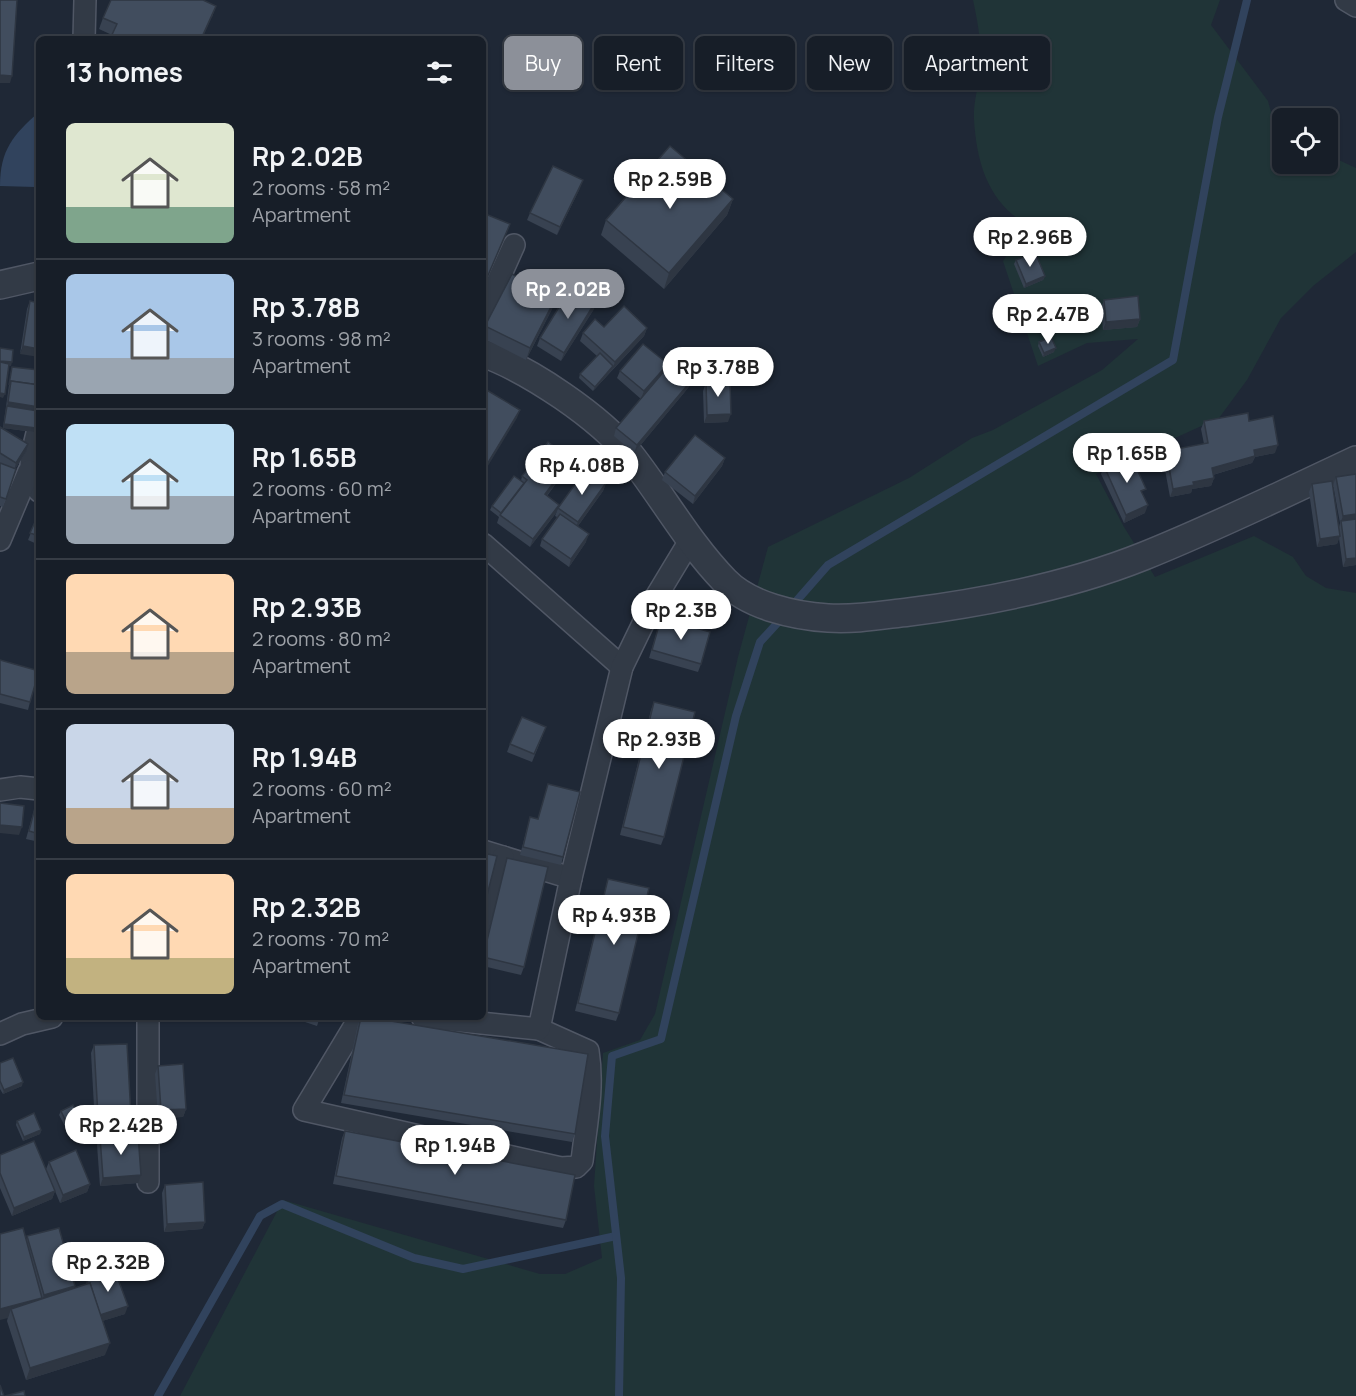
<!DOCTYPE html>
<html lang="en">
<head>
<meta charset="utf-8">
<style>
	:root { --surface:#171e28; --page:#242b34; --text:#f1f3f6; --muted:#9ea2a8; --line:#363c45; --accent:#8c9099 }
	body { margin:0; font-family:Manrope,sans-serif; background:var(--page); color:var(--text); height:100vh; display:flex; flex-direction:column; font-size:22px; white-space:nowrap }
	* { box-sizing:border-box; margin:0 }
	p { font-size:20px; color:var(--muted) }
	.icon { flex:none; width:33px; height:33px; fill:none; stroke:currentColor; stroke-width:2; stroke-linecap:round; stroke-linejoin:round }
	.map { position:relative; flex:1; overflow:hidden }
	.details { position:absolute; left:36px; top:36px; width:450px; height:984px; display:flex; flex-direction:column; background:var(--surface); border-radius:9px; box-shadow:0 2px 4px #0004,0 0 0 2px var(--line) }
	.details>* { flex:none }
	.top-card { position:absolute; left:504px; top:36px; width:570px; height:54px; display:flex; gap:12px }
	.tools { position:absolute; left:1272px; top:108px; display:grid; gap:12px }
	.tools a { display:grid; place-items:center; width:66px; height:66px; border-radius:9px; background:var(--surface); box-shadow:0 2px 4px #0004,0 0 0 2px var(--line); font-size:30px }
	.price { position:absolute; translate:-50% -51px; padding:0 14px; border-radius:21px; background:#fff; color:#222; font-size:20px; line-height:39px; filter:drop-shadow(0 2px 3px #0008) }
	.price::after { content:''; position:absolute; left:50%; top:36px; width:18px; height:14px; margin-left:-9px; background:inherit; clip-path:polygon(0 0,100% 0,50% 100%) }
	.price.selected { background:var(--accent); color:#fff }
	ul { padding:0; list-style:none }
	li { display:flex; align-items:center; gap:18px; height:150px; padding:0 30px }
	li+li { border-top:2px solid var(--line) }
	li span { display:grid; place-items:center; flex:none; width:168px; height:120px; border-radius:9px; color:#555 }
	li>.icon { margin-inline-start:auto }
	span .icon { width:72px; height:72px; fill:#fffc; stroke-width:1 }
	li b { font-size:26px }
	h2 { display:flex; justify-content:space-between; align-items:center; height:72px; padding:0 30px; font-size:26px }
	.tag { padding:0 21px; border-radius:9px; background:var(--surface); box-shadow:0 2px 4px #0004,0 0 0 2px var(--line); font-size:21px; line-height:54px }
	.tag.selected { background:var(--accent); color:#fff }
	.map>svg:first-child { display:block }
</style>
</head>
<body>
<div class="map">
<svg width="1356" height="1396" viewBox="0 0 1356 1396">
	<rect width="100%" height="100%" fill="#1f2836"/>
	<!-- green -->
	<path fill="#203437" d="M973,0H1220L1211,25L1268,101L1275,127L1282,132V164H1328V155L1356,168V252L1313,286L1281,318L1247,380L1219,418L1096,474L1124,527L1155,577L1254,536L1293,557L1306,576L1326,588L1356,593V1396H180L283,1200L540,1274H565L602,1258L594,1186L603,1053L640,1040L655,1014L738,657L768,547L909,478L972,438L993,430L1102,370L1138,339L1087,343L1038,366L1003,261L1009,252L1047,248L1053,235C996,219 977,175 974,119C973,103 979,85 980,69C982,45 978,23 973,0Z"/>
	<!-- water -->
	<path fill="#31435d" d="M39,112V183L35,187L0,186C0,150 13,135 39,112Z"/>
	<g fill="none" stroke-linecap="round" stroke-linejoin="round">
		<!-- stream -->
		<g stroke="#31435d" stroke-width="8">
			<path d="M792,606L828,565L1173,360L1218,117L1247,0"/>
			<path d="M158,1396L260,1216L282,1204L414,1258L463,1269L616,1236"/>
			<path d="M619,1396L621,1278L605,1136L612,1056L661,1039L736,716L760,642L782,618"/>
		</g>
		<defs>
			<g id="minor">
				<path d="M1346,0L1356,6"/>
				<path d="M84,39L85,0"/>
				<path d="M483,314L514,245"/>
				<path d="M39,425C34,448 24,471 39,491"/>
				<path d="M0,540L29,471"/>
				<path d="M483,544L622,667"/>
				<path d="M0,790L20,787L39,789"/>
				<path d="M483,851L571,878"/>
				<path d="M483,935L503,857"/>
				<path d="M148,1017V1182"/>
				<path d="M360,1017L304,1110L561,1168L576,1167L582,1161C586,1125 594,1088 588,1051L539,1029"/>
				<path d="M422,1017L539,1029L571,878L622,667L656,597L691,539"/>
				<path d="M0,1034L22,1024L52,1017"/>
			</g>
			<g id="tertiary">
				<path d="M0,285L39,276"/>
				<path d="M483,353C530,370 600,417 631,456C663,497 689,544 725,581C749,606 795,616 828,618C855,620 882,615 909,612C988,602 1069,586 1144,556C1216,527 1286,493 1356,460"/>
			</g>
		</defs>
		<!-- minor casing -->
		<use href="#minor" stroke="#505765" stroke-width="24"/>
		<!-- tertiary casing -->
		<use href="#tertiary" stroke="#505765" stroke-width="30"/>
		<!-- minor -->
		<use href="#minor" stroke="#323a46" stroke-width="21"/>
		<!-- tertiary -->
		<use href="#tertiary" stroke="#323a46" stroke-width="27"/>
	</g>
	<!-- wall -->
	<g fill="#384251">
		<path d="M216,6L212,17L112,35L99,29L103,18Z"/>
		<path d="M580,188L557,235L527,220L530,213Z"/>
		<path d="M733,199L727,215L664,289L601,235L606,220Z"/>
		<path d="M1016,260L1045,276L1043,280L1024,288L1014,264Z"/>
		<path d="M556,297L552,309L526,360L483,338V332L485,326Z"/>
		<path d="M1104,300L1140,319L1137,327L1103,330L1101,308Z"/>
		<path d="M30,301L39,303L20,354L27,309Z"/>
		<path d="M594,309L561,361L537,346L540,338Z"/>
		<path d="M604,327L647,328L644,336L593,391L579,378L580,374L597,356L580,341L583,333Z"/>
		<path d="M1039,342L1054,352L1043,357L1038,346Z"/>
		<path d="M668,364L666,369L691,381L688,388L634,453L614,436L616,428L641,399L617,378L620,371Z"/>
		<path d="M12,367L38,411L34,432L3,428L11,371Z"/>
		<path d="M706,383L728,422L704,423L703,391Z"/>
		<path d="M1204,421H1249L1275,453L1255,457L1252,463L1213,475L1214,478L1211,486L1192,489L1191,493L1170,497L1163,459L1166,451L1204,444L1201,429Z"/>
		<path d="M0,427L26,452L15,469H16L3,507L0,506V463L3,464L0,463Z"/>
		<path d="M725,458L722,466L693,504L662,480L665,472Z"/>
		<path d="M1104,466L1144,496L1145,513L1124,523L1101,474Z"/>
		<path d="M568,467L547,496L559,505L556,513L530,547L497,523L499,517L490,510L492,506L521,481L522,476Z"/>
		<path d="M1356,474V565L1343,567L1339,538L1337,544L1317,547L1309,492L1312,484L1339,527L1340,523L1333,485L1336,477Z"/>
		<path d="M606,483L603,491L578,526L586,542L569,567L540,546L542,539L557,517L555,516L558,508Z"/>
		<path d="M39,513V545L28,540Z"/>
		<path d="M661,618L701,664L698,672L649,658Z"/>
		<path d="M0,660L30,702L28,710L0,703Z"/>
		<path d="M654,702L664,837L661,845L620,835L651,710Z"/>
		<path d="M543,735L532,762L507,752L510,744Z"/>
		<path d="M548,784L563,857L561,865L520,855L530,817L538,819Z"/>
		<path d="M38,796H39V842L26,839Z"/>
		<path d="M507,858L524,967L521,975L483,966V953L505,866Z"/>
		<path d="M608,879L619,1013L616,1021L575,1011Z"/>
		<path d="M290,1017H320L317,1026Z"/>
		<path d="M361,1017L575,1134L572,1142L341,1103L358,1024Z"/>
		<path d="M94,1045L131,1116L128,1123L95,1125L91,1053Z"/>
		<path d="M0,1063L22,1086L3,1094L0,1089Z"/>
		<path d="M158,1066L186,1109L183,1117L158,1118L155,1074Z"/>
		<path d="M61,1111L81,1120L79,1124L67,1130L59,1115Z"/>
		<path d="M17,1121L41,1130L40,1134L23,1141L16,1125Z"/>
		<path d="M345,1131L566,1220L563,1228L333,1184L342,1138Z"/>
		<path d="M100,1137L138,1183L100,1186L97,1145Z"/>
		<path d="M0,1155L46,1169L49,1162L90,1184L87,1192L60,1203L55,1191L52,1199L12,1216L0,1188Z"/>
		<path d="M165,1185L205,1222L202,1229L164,1232L162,1193Z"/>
		<path d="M27,1236L74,1289L86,1285L87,1281L125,1314L102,1321L105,1355L26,1380L7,1321Z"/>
	</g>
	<!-- shaded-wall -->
	<g fill="#2e3642">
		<path d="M216,6L212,17L202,39H201Z"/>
		<path d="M0,75L12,76L10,83H0Z"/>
		<path d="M583,180L580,188L557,235L560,227Z"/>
		<path d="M733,199L727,215L664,289L669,273Z"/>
		<path d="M1045,276L1043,280L1024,288L1026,284Z"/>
		<path d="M556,297L552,309L526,360L530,348Z"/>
		<path d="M596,301L594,309L561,361L564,353Z"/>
		<path d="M1140,319L1137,327L1103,330L1106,322Z"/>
		<path d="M647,328L644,336L612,370L615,362Z"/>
		<path d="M23,346L39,349V357L20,354Z"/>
		<path d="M1056,348L1054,352L1043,357L1044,353Z"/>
		<path d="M0,361L12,362L11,366L0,365Z"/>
		<path d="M668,364L665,372L641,399L644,391Z"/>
		<path d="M613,366L612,370L593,391L595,387Z"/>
		<path d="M691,381L688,388L634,453L637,445Z"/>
		<path d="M0,393L5,394L3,398L0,397Z"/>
		<path d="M8,402L39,407V409L37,415L7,406Z"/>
		<path d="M520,410L517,418L483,474V471Z"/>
		<path d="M731,414L728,422L704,423L707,415Z"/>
		<path d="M4,424L36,428L34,432L3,428Z"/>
		<path d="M28,444L26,452L14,471L16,463Z"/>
		<path d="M1278,445L1275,453L1255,457L1252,463L1209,476L1212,468L1254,450Z"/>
		<path d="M725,458L722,466L693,504L695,496Z"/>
		<path d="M571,459L568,467L542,502L545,494Z"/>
		<path d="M1214,478L1211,486L1192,489L1191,493L1170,497L1173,489L1193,482Z"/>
		<path d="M606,483L603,491L575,530L578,522Z"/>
		<path d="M559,505L556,513L530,547L533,539Z"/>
		<path d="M1148,505L1145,513L1124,523L1126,515Z"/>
		<path d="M1356,514V521H1341L1343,516Z"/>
		<path d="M589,534L586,542L569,567L571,559Z"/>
		<path d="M1340,536L1337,544L1317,547L1320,539Z"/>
		<path d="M1356,558V565L1343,567L1346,559Z"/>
		<path d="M0,825L22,827L19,835L0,833Z"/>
		<path d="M23,1082L22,1086L3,1094L4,1090Z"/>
		<path d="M186,1109L183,1117L158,1118L161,1110Z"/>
		<path d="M131,1116L128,1123L95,1125L98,1117Z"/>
		<path d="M81,1120L79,1124L67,1130L68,1126Z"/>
		<path d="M41,1130L40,1134L23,1141L24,1137Z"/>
		<path d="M141,1175L138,1183L100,1186L103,1178Z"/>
		<path d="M90,1184L87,1192L60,1203L63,1195Z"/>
		<path d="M55,1191L52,1199L12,1216L14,1208Z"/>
		<path d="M205,1222L202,1229L164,1232L167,1224Z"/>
		<path d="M75,1286L72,1294L41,1303L44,1295Z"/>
		<path d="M42,1298L38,1310L11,1309L8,1318L0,1320V1309Z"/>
		<path d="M128,1306L125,1314L96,1323L99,1315Z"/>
		<path d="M110,1343L105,1355L26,1380L30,1368Z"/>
	</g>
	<!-- building -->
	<g fill="#414d5e" stroke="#2e3642" stroke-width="1.5">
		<path d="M0,0H17L12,76L0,75Z"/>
		<path d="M111,0H203L216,6L201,39H110L117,24L103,18Z"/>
		<path d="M670,146L733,199L669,273L606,220Z"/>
		<path d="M553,166L583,180L560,227L530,213Z"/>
		<path d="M483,213L510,224L483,287Z"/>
		<path d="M1035,252L1045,276L1026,284L1016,260Z"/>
		<path d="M512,274L556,297L530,348L485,326Z"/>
		<path d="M572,286L596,301L564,353L540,338Z"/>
		<path d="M1138,296L1140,319L1106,322L1104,300Z"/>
		<path d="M30,301L39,303V349L23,346Z"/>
		<path d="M624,306L647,328L615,362L583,333L595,319L604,327Z"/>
		<path d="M1051,337L1056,348L1044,353L1039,342Z"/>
		<path d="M643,344L668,364L644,391L620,371Z"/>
		<path d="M0,348L13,350L12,362L0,361Z"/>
		<path d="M600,353L613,366L595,387L580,374Z"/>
		<path d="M0,362L9,364L5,394L0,393Z"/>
		<path d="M671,363L691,381L637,445L616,428Z"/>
		<path d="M12,367L39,370V385L11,381L9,385Z"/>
		<path d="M11,381L39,385V407L8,402Z"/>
		<path d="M730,382L731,414L707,415L706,383Z"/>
		<path d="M485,389L520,410L483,471V392Z"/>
		<path d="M7,406L38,411L36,428L4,424Z"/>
		<path d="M1248,413L1249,421L1273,416L1278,445L1254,450L1255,456L1212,468L1214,478L1193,482L1194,485L1173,489L1166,451L1208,443L1204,421Z"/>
		<path d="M0,427L28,444L16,463L0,453Z"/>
		<path d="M695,435L725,458L695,496L665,472Z"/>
		<path d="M548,442L571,459L545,494L559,505L533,539L500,515L527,480L522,476Z"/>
		<path d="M1130,454L1146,489L1141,491L1148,505L1126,515L1104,466Z"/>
		<path d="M0,463L16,469L6,499L0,497Z"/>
		<path d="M586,469L606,483L578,522L558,508Z"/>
		<path d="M1356,474V514L1343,516L1336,477Z"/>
		<path d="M514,476L524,483L501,513L492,506Z"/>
		<path d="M1332,481L1340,536L1320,539L1312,484Z"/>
		<path d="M39,513V536L30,533Z"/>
		<path d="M560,514L589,534L571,559L542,539Z"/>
		<path d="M1356,519V558L1346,559L1341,521Z"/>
		<path d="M661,618L710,632L701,664L652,650Z"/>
		<path d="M0,660L39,671L30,702L0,694Z"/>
		<path d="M654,702L695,712L664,837L623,827Z"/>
		<path d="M522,717L546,727L534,754L510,744Z"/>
		<path d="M548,784L580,792L563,857L523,847L530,817L538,819Z"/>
		<path d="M38,796H39V834L29,831Z"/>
		<path d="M0,803L24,806L22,827L0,825Z"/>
		<path d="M483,853L497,856L483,911Z"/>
		<path d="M507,858L548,867L524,967L483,957Z"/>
		<path d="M608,879L649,888L619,1013L578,1003Z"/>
		<path d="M361,1017H367L588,1054L575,1134L344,1095Z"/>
		<path d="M127,1044L131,1116L98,1117L94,1045Z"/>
		<path d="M13,1058L23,1082L4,1090L0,1081V1063Z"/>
		<path d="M183,1064L186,1109L161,1110L158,1066Z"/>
		<path d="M73,1105L81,1120L68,1126L61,1111Z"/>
		<path d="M34,1113L41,1130L24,1137L17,1121Z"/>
		<path d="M345,1131L575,1175L566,1220L336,1176Z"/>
		<path d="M138,1134L141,1175L103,1178L100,1137Z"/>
		<path d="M34,1141L55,1191L14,1208L0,1173V1155Z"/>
		<path d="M76,1150L90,1184L63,1195L49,1162Z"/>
		<path d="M203,1182L205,1222L167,1224L165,1185Z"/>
		<path d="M23,1228L42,1298L0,1309V1234Z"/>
		<path d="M59,1228L75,1286L44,1295L27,1236Z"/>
		<path d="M115,1271L128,1306L100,1315L90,1283L88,1284L87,1281Z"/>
		<path d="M90,1283L110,1343L30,1368L11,1309Z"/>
		<path d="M0,1385L4,1396H0Z"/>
		<path d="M24,1391L25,1396H5Z"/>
	</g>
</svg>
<div class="tools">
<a><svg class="icon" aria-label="locate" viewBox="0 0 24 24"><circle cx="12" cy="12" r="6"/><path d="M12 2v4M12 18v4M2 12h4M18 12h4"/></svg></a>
</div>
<b class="price" style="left:670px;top:210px">Rp 2.59B</b>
<b class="price" style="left:1030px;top:268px">Rp 2.96B</b>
<b class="price selected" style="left:568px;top:320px">Rp 2.02B</b>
<b class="price" style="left:1048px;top:345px">Rp 2.47B</b>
<b class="price" style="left:718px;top:398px">Rp 3.78B</b>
<b class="price" style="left:1127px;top:484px">Rp 1.65B</b>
<b class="price" style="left:582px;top:496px">Rp 4.08B</b>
<b class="price" style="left:681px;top:641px">Rp 2.3B</b>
<b class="price" style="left:659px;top:770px">Rp 2.93B</b>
<b class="price" style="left:614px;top:946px">Rp 4.93B</b>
<b class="price" style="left:121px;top:1156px">Rp 2.42B</b>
<b class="price" style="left:455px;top:1176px">Rp 1.94B</b>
<b class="price" style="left:108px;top:1293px">Rp 2.32B</b>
<div class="top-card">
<a class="tag selected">Buy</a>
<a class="tag">Rent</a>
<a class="tag">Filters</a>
<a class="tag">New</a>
<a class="tag">Apartment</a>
</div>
<section class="details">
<h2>13 homes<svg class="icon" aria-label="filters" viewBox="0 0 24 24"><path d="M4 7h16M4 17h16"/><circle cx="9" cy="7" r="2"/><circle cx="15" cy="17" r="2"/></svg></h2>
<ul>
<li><span style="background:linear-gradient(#dfe7d0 70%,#7fa58c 0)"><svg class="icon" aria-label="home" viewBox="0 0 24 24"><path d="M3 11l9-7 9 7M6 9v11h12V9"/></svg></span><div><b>Rp 2.02B</b><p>2 rooms · 58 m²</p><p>Apartment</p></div></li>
<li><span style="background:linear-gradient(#a9c7e8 70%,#9aa5b1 0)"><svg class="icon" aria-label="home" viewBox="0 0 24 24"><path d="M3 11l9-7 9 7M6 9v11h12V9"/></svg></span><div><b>Rp 3.78B</b><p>3 rooms · 98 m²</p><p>Apartment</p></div></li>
<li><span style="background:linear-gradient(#bfe0f5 60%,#9aa5b1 0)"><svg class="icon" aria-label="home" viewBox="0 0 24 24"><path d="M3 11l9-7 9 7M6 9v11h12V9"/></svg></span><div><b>Rp 1.65B</b><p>2 rooms · 60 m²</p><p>Apartment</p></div></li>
<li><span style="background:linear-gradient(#ffd9b3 65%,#b9a48a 0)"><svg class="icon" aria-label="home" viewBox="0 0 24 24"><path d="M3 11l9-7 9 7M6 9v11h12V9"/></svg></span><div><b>Rp 2.93B</b><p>2 rooms · 80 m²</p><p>Apartment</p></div></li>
<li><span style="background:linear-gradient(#c9d6e8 70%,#b9a48a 0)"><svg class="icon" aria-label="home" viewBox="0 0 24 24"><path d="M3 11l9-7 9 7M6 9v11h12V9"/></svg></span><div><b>Rp 1.94B</b><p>2 rooms · 60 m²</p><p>Apartment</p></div></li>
<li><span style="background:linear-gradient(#ffd9b3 70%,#c2b280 0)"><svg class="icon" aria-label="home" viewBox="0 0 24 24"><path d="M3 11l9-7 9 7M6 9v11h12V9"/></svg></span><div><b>Rp 2.32B</b><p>2 rooms · 70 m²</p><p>Apartment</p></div></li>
</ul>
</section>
</div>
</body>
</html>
